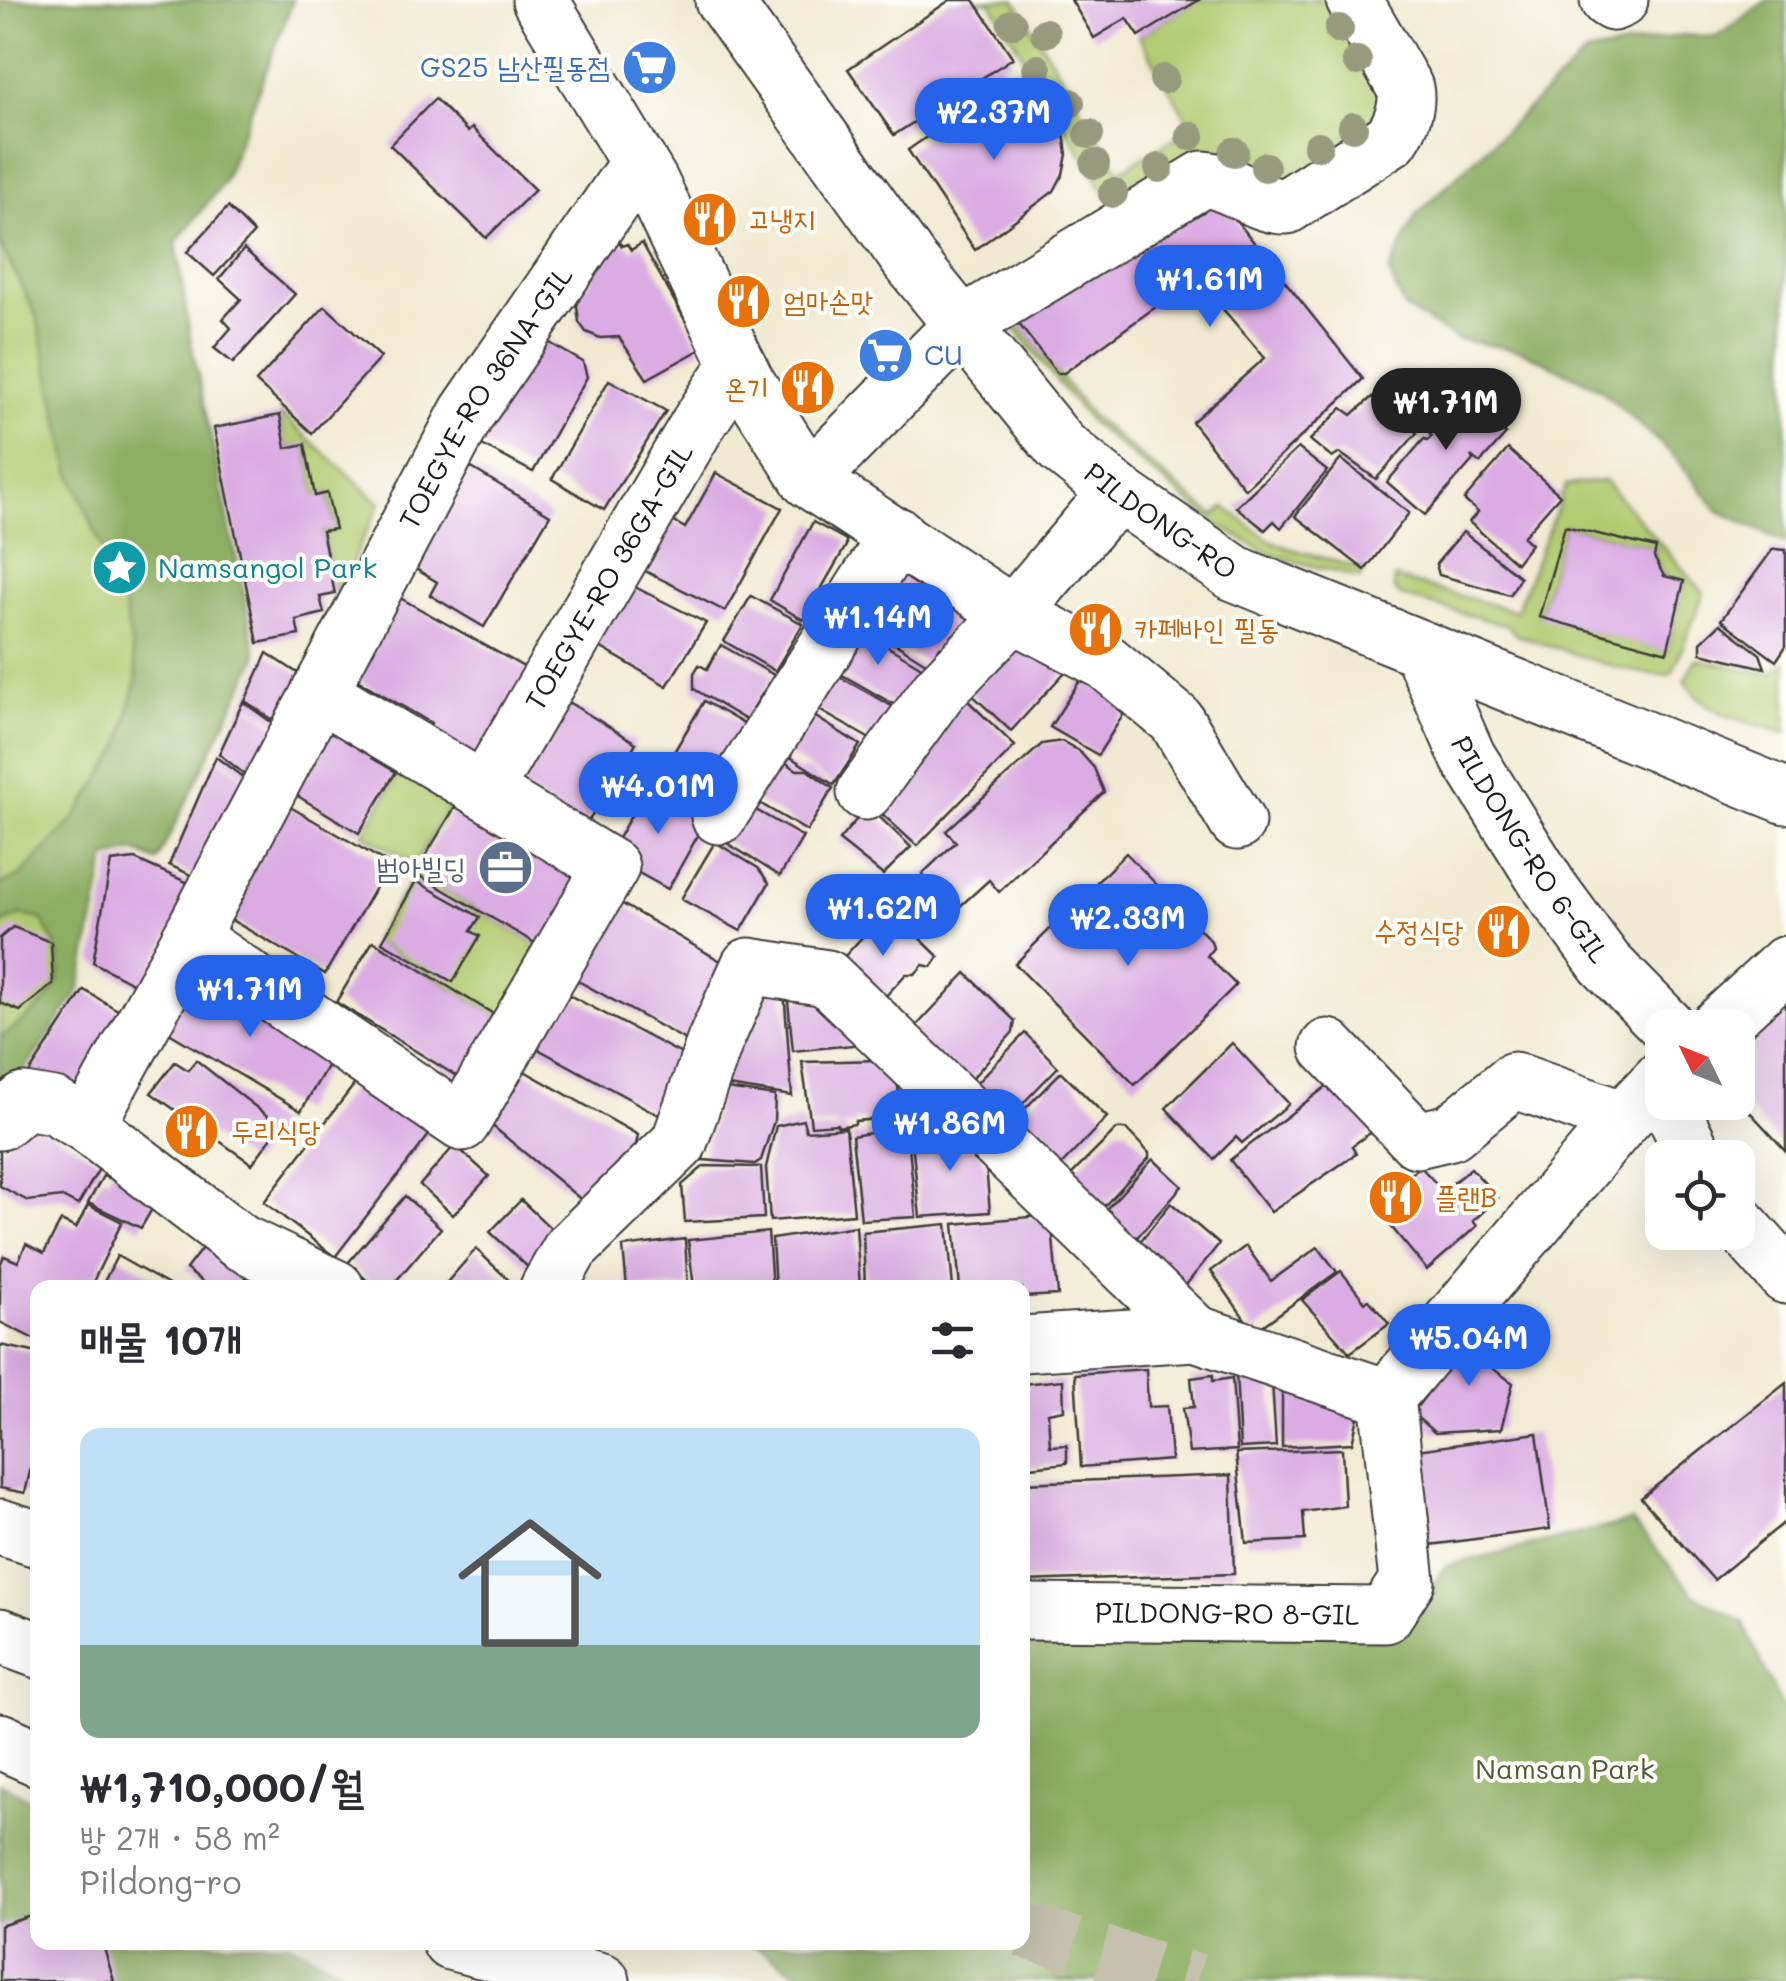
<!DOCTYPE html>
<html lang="ko">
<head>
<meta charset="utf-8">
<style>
	:root { --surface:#fff; --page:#f7f7f7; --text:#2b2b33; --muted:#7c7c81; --line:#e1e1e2; --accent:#2563eb }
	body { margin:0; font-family:Mali,"Poor Story",sans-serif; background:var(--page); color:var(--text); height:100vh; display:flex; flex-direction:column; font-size:38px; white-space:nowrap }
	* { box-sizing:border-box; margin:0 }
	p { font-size:32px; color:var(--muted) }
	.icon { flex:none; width:55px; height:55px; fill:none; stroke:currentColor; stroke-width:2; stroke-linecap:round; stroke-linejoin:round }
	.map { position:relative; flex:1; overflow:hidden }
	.drawer { position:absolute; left:30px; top:1280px; width:1000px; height:670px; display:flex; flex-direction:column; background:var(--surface); border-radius:20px; box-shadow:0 10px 40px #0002 }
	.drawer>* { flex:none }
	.needle { width:65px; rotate:313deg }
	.fabs { position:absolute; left:1645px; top:1010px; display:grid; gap:20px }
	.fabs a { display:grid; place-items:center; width:110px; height:110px; border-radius:20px; background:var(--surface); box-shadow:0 10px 40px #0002; font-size:50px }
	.price { position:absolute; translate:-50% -85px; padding:0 22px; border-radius:35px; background:var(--accent); color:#fff; font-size:32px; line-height:65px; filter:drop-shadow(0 2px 5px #0008) }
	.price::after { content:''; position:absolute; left:50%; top:60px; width:30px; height:22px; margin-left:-15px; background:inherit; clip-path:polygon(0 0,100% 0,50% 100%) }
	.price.selected { background:#222; color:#fff }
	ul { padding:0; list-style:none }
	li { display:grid; align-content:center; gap:20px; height:530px; padding:0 50px }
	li+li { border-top:2px solid var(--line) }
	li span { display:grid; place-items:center; height:310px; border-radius:20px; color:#555 }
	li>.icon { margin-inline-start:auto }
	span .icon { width:180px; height:180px; fill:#fffc; stroke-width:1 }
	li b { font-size:42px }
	h2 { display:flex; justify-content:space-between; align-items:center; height:120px; padding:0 50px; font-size:42px }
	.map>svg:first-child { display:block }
</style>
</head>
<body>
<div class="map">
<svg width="1786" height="1981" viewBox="0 0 1786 1981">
	<rect width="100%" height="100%" fill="#fdfcf7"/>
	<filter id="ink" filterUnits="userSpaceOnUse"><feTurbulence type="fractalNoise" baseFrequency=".01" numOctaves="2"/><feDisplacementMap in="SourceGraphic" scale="20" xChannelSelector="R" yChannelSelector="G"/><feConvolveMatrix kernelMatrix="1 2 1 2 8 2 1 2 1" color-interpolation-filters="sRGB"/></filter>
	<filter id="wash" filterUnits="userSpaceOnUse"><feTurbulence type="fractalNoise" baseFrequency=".0048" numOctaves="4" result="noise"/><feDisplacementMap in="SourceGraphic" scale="40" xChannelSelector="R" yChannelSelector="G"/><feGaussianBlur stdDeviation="2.25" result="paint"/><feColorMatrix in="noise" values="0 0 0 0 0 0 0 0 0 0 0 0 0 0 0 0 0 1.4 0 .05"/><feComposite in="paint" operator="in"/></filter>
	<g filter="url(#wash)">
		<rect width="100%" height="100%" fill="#f1ead2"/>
		<!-- green -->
		<g fill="#b1ca70" stroke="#667346" stroke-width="2.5" fill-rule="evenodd">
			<path d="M0,0H293L223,183L176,242L190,338L257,657L157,861L135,851L106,858L80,989L0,1095Z"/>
			<path d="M964,0H1015L1119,171L1192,128L1139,36L1199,0H1338L1396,95L1303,188L1193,155L1184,158L1123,197H1107L991,2Z"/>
			<path d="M1015,319L1092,417L1214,516L1225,507L1268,539L1285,547L1365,570L1360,578L1273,556L1217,525L1089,421L1011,324Z"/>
			<path d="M280,413L380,503L337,595L322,531L335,528L328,493L315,496L305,445L286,448Z"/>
			<path d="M1605,481L1704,593L1672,674C1641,681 1550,645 1516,635L1508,626L1400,596L1394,589L1395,578L1516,611L1566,485ZM1565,526L1656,548L1654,557L1664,576L1684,581L1667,651L1539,616Z"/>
			<path d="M1696,659L1770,674L1786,662V733C1749,722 1706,716 1685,681Z"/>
			<path d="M406,761L459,790L415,864L363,834Z"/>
			<path d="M415,873L552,953L510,1024L373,941Z"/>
		</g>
		<!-- forest -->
		<g fill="#8cae62" stroke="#54653f" stroke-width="2.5">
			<path d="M0,0H293L223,183L176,242L190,338L257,657L157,861L135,851L106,858L80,989L16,1083L0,1095V1039C49,999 83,984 41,919L22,915L0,924V885L20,876L74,819L120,749L137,676L122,596L70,471L37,318L0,243Z"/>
			<path d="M1767,0H1786V543L1719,511L1672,454L1599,388L1522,351L1457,339L1404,308L1389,272L1416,215L1586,54L1682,35L1717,37Z"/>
			<path d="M1632,1521L1695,1595L1743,1622L1786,1716V1981H811L750,1943L1022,1942L1023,1627L1402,1634L1445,1566Z"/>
			<path d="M0,1782L37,1804L38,1942L289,1943L363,1981H0Z"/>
		</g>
		<g id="blocks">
			<!-- building -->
			<g fill="#daace3">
				<path d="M950,0H974L1013,58L894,135L848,69Z"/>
				<path d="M1071,0H1199L1139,36L1127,18L1094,38Z"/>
				<path d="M1001,93L1021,94L1039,102L1054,115L1064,134L1067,154L1063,174L1054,191L975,250L908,150L981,99Z"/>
				<path d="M435,99L468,132L472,128L535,190L486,238L390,145Z"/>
				<path d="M1213,191L1363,379L1245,489L1192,422L1265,358L1196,278L1064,373H1057L1015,319Z"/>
				<path d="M228,207L254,233L214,276L187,252Z"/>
				<path d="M618,240L622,246L627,244L631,250L642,243L701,349L647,379L619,337L600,338L586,332L579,322L577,306L582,290L592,281L583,266Z"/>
				<path d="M244,249L295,294L233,363L214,348L231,328L223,319L241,299L219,279Z"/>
				<path d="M325,306L381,357L312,433L256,382Z"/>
				<path d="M529,331L583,362L587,377L533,472L474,441Z"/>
				<path d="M609,380L666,411L604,510L552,479Z"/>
				<path d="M1458,392L1506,434L1480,463L1471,456L1473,460L1425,515L1387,482L1424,439L1428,440L1432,436L1425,429Z"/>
				<path d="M1372,397L1417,433L1376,479L1340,453L1332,458L1310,440L1342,408L1352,415Z"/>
				<path d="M280,415L286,448L305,444L315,496L327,493L335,529L322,531L335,594L320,597L324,613L296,620L299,635L258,643L214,428Z"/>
				<path d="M1298,448L1327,471L1281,528L1274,521L1265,530L1236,507Z"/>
				<path d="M1508,449L1560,495L1523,537L1531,544L1516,563L1469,522L1478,512L1464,500Z"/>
				<path d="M1341,459L1409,513L1365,570L1295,516Z"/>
				<path d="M470,467L550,515L484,627L430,595L437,582L411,566Z"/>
				<path d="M716,473L782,508L725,611L635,566L664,516L685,528Z"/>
				<path d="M813,522L846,540V546L803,620L770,600Z"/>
				<path d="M1565,526L1656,548L1654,557L1664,576L1684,581L1667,652L1539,617Z"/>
				<path d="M1463,532L1520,577L1510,595L1439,575L1436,564Z"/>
				<path d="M1773,549L1786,550V646L1776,661L1721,620Z"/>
				<path d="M897,561L934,584L894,644L858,623Z"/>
				<path d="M627,583L706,623L667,686L593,643Z"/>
				<path d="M939,584L988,612L948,652L940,647L929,665L897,645Z"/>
				<path d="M384,589L531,671L480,761L427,731L431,723L349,675Z"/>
				<path d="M751,596L803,624L775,671L724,641Z"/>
				<path d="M1720,624L1760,654L1765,668L1701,653V642Z"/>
				<path d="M855,627L920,666L923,675L902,709L830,668Z"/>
				<path d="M1018,638L1065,672L1011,731L968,691Z"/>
				<path d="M721,645L774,675L746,720L694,689V673L699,665L707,669Z"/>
				<path d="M267,653L308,680L282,726L245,701Z"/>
				<path d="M829,671L897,709L870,739L807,703Z"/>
				<path d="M1086,671L1128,707L1098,755L1050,727Z"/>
				<path d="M558,696L636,743L585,827L507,779Z"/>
				<path d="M965,698L1015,746L917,846L870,803Z"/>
				<path d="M704,701L751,728L705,805L658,779Z"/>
				<path d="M243,702L281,729L253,781L219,754Z"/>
				<path d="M803,709L860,745L834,785L778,749Z"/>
				<path d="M334,722L379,748L372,758L396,772L359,833L286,789Z"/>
				<path d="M1062,741L1079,751L1094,768L1104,792L999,892L989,880L957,909L922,874L956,842L946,831L1042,744Z"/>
				<path d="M772,754L797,770H807L833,788L807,831L746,795Z"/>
				<path d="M216,757L252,784L195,877L169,865Z"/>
				<path d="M649,784L708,817L668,889L608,856Z"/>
				<path d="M466,789L595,863L552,953L415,873Z"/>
				<path d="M742,802L803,837L780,876L719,838Z"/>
				<path d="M285,804L389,864L325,974L221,914Z"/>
				<path d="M868,806L911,847L883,875L839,840Z"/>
				<path d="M715,842L758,868L769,883L741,931L681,899Z"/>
				<path d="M1126,853L1211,941L1213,948L1207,956L1236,985L1135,1085L1015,964Z"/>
				<path d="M135,859L193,885L143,989L93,962L111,862Z"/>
				<path d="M416,881L480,917L471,931L480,936L453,982L382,942Z"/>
				<path d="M605,894L724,963L704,998L712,1003L691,1043L560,971Z"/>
				<path d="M889,908L939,957L932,967L923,965L915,974H906L873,1010L831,971Z"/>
				<path d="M13,927L51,942L53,984L20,1011L0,1003V938Z"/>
				<path d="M373,941L510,1024L471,1085L336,1002Z"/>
				<path d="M199,969L336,1051L301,1111L164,1030Z"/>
				<path d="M966,973L1015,1021L1013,1032L967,1084L907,1036Z"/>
				<path d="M548,984L693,1060L668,1120L518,1038Z"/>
				<path d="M744,989L784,990L792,1096L722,1085Z"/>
				<path d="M84,990L131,1018L75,1101L21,1085Z"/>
				<path d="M1786,991V1151L1738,1099V1036Z"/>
				<path d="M824,995L863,1044L793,1051L788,1001Z"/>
				<path d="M1025,1033L1058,1067L999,1128L965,1095Z"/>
				<path d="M1232,1043L1289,1104L1242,1143L1236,1137L1214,1159L1166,1108Z"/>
				<path d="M503,1059L638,1135L633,1159L584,1202L484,1119Z"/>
				<path d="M196,1060L280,1126L252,1164L151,1093L175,1062L188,1070Z"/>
				<path d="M882,1060L885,1073L896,1072L899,1094L914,1092L917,1116L855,1121V1124L838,1127L837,1124L811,1126L802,1062Z"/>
				<path d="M367,1068L439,1122L335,1257L264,1202Z"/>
				<path d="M1061,1072L1107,1117L1050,1177L1003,1131Z"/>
				<path d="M1340,1076L1374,1130L1352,1146L1356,1154L1271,1212L1230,1160Z"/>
				<path d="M720,1088L775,1096L774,1121L761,1160L755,1164L703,1160Z"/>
				<path d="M803,1120L806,1131L846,1128L854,1214L770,1221L766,1167L776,1126Z"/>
				<path d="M20,1125L40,1127L103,1162L78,1205L62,1197L28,1201L0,1186V1151Z"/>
				<path d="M907,1127L916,1217L861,1220L852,1136Z"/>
				<path d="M969,1129L986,1166L990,1212L920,1217L911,1132Z"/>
				<path d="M1117,1129H1126L1149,1153V1158L1093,1218L1060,1186Z"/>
				<path d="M455,1145L489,1176L453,1215L420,1185Z"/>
				<path d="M1153,1159L1182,1186L1126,1250L1096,1220Z"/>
				<path d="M704,1166L761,1167L764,1218L685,1222L682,1185Z"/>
				<path d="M1420,1166L1443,1191L1471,1168L1498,1198L1473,1221L1477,1226L1427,1270L1389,1224L1415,1199L1401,1183Z"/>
				<path d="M114,1167L163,1190L141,1228L88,1203L103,1176L108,1178Z"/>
				<path d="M405,1196L441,1228L390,1288H375L348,1263Z"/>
				<path d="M521,1200L560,1237L531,1270L490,1232Z"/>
				<path d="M1171,1203L1219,1244L1177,1296L1130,1254Z"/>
				<path d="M88,1205L122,1222L90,1288H38V1341L0,1322V1265L4,1256L18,1262L26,1244L44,1253L61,1221L76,1228Z"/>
				<path d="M1051,1215L1058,1295L1022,1297V1288H960L954,1224Z"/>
				<path d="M947,1224L953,1288H865L863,1232Z"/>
				<path d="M856,1226L860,1288H775L772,1239Z"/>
				<path d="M768,1232L772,1288H694L688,1240Z"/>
				<path d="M212,1235L237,1250L249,1288H210L186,1269Z"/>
				<path d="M685,1239L688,1288H627L623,1247Z"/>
				<path d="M1246,1246L1271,1281L1318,1247L1337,1272L1254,1332L1211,1271Z"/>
				<path d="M476,1249L517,1288H442Z"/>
				<path d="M117,1256L174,1288H101Z"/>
				<path d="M1341,1271L1365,1302L1369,1300L1389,1324L1350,1353L1302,1300Z"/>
				<path d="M1484,1322L1508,1338L1489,1366L1513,1383L1501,1429L1435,1433L1412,1413Z"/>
				<path d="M0,1345L38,1353V1437L25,1493L0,1488Z"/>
				<path d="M1146,1369L1148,1407L1167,1406L1171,1460L1081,1467L1075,1374Z"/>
				<path d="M1236,1372L1272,1381L1276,1446L1240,1448Z"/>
				<path d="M1213,1375V1381L1232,1378L1237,1450L1189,1453L1183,1408L1194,1407L1191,1378Z"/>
				<path d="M1063,1380L1064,1410L1048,1413L1050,1446L1067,1445V1463L1022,1468V1384Z"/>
				<path d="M1786,1383V1521L1714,1580L1641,1498Z"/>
				<path d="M1282,1385L1360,1408L1352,1443L1282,1447Z"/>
				<path d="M1537,1433L1550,1529L1430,1545L1417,1450Z"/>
				<path d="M1342,1449L1345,1506L1303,1512L1305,1540L1246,1543L1236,1453Z"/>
				<path d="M1231,1475L1234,1574L1022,1581V1483Z"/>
				<path d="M38,1914V1942H102L114,1981H0V1926Z"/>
			</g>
		</g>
	</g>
	<g filter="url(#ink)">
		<use href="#blocks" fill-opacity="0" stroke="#3c3b37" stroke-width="2.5"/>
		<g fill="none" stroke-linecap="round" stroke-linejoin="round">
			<!-- major-tunnel -->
			<path stroke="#c6c1ae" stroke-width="55" stroke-dasharray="55 28" stroke-linecap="butt" d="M1022,1930L1197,1981"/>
			<defs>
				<g id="minor">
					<path d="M540,0L650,181L746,381L809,480L1013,614L1106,662L1176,720L1237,822"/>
					<path id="s1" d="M723,0L909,260L1061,447L1121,495L1234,573L1786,796"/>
					<path d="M1608,0L1613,3L1620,0"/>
					<path d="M809,480L962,325L1203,179C1234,181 1256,207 1287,206L1391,139C1401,125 1409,105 1405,88L1354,0"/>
					<path id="s2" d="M1421,650L1468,757L1550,888L1605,963L1669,1028"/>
					<path id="s3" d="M484,791L698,424L738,364"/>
					<path d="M865,792L939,690L1013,614L1095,518L1121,495"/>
					<path d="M719,816L897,535"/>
					<path d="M190,938L462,1123L611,867L319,692"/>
					<path d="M1716,1028L1786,964"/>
					<path d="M1328,1047L1417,1140L1451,1132L1514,1080L1623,1119"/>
					<path d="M1668,1102L1696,1158"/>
					<path d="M0,1122L24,1101L54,1106L87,1125L240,1242L336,1288"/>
					<path id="s4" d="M87,1125L190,938L467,413L639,162"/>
					<path d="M1738,1222L1786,1276"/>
					<path d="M548,1288L571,1248L679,1143L715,1041L749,966L827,978L1195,1333L1387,1397"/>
					<path d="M1022,1344L1195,1333"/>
					<path d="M0,1527L38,1539"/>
					<path id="s5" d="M1022,1612L1385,1615L1407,1581L1387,1397L1623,1119L1662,1078"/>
				</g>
				<g id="major">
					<path d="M0,1636L38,1650"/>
					<path d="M0,1741L38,1758"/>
					<path d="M450,1942L602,1981"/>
				</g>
			</defs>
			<!-- minor casing -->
			<use href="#minor" stroke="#3c3b37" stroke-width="59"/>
			<!-- major casing -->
			<use href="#major" stroke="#3c3b37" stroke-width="59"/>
			<!-- minor -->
			<use href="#minor" stroke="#fff" stroke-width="55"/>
			<!-- major -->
			<use href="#major" stroke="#fff" stroke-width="55"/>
		</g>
		<!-- trees -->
		<g fill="#989a7e">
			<circle cx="1012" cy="24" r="15"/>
			<circle cx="1339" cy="29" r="15"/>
			<circle cx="1045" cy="33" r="15"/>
			<circle cx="1357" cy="61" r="15"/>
			<circle cx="1037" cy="69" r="15"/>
			<circle cx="1164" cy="79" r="15"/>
			<circle cx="1070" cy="103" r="15"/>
			<circle cx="1353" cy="127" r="15"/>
			<circle cx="1089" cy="134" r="15"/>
			<circle cx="1190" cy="136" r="15"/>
			<circle cx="1318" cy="146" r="15"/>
			<circle cx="1234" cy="152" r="15"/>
			<circle cx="1095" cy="164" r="15"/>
			<circle cx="1265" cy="167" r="15"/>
			<circle cx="1159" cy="168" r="15"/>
			<circle cx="1113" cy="193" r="15"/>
		</g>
	</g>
	<!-- icons -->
	<defs>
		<symbol id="supermarket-disc" viewBox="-11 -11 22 22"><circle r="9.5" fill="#3f7fe0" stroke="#fdfcf7"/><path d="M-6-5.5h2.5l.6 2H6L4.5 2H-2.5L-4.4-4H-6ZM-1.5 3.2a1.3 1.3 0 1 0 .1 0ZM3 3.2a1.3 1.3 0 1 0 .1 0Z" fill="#fff"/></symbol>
		<symbol id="restaurant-disc" viewBox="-11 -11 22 22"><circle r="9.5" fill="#e8710a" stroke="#fdfcf7"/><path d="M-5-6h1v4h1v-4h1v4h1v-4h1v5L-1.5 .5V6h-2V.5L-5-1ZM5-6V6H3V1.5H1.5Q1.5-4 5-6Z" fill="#fff"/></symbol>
		<symbol id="sight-disc" viewBox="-11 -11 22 22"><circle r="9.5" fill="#0f9aa8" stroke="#fdfcf7"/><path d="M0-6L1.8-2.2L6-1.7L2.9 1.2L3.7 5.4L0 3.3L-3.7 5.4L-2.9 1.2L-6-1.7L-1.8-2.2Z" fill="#fff"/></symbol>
		<symbol id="office-disc" viewBox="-11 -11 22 22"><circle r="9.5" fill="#5c6f8a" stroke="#fdfcf7"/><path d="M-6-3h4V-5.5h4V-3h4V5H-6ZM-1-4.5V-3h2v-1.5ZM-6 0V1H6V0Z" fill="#fff"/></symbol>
	</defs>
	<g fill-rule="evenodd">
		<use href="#supermarket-disc" x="618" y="36" width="63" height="63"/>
		<use href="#restaurant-disc" x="678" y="188" width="63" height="63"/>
		<use href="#restaurant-disc" x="712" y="270" width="63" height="63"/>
		<use href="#supermarket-disc" x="854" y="324" width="63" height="63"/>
		<use href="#restaurant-disc" x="776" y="356" width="63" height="63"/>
		<use href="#sight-disc" x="88" y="536" width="63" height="63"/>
		<use href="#restaurant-disc" x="1064" y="598" width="63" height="63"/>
		<use href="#office-disc" x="474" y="836" width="63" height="63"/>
		<use href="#restaurant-disc" x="1472" y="900" width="63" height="63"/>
		<use href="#restaurant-disc" x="160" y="1100" width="63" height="63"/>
		<use href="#restaurant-disc" x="1364" y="1166" width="63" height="63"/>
	</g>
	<g text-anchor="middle" stroke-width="8" stroke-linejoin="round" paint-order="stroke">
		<!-- shop labels -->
		<g font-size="28" fill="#366cbe" stroke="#fdfcf7" text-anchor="end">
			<text x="610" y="77">GS25 남산필동점</text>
			<text x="924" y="365" text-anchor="start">CU</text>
		</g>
		<!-- food labels -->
		<g font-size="28" fill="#c56008" stroke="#fdfcf7" text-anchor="start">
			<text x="748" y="229">고냉지</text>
			<text x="783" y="311">엄마손맛</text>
			<text x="769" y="398" text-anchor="end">온기</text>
			<text x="1135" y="639">카페바인 필동</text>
			<text x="1464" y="941" text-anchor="end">수정식당</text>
			<text x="231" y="1141">두리식당</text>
			<text x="1435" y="1207">플랜B</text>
		</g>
		<!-- street labels -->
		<g font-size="28" fill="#1c1c1c" stroke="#fdfcf7">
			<text dy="10" stroke="none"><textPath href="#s4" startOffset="830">TOEGYE-RO 36NA-GIL</textPath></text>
			<text dy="10" stroke="none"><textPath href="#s1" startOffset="685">PILDONG-RO</textPath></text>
			<text dy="10" stroke="none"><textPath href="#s3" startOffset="248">TOEGYE-RO 36GA-GIL</textPath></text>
			<text dy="10" stroke="none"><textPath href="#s2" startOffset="228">PILDONG-RO 6-GIL</textPath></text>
			<text dy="10" stroke="none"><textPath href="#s5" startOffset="205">PILDONG-RO 8-GIL</textPath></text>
		</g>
		<!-- culture labels -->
		<g font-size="28" fill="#0d838f" stroke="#fdfcf7" text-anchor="start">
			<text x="158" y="578">Namsangol Park</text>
		</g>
		<!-- service labels -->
		<g font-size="28" fill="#4e5e75" stroke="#fdfcf7" text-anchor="end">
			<text x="466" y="878">범아빌딩</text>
		</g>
		<!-- park labels -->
		<g font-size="28" fill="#505939" stroke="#fdfcf7">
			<text x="1565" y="1779">Namsan Park</text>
		</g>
	</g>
</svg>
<div class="fabs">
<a><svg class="needle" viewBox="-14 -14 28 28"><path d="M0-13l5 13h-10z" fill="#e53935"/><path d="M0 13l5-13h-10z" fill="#7c7c81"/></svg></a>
<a><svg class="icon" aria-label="locate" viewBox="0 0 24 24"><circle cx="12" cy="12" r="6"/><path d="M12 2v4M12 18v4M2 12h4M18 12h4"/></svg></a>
</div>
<b class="price" style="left:994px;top:163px">₩2.37M</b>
<b class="price" style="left:1210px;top:330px">₩1.61M</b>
<b class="price selected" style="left:1446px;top:453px">₩1.71M</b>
<b class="price" style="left:878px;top:668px">₩1.14M</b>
<b class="price" style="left:658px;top:837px">₩4.01M</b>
<b class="price" style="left:883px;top:959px">₩1.62M</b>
<b class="price" style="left:1128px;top:969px">₩2.33M</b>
<b class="price" style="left:250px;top:1040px">₩1.71M</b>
<b class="price" style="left:950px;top:1174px">₩1.86M</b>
<b class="price" style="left:1469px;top:1389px">₩5.04M</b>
<section class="drawer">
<h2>매물 10개<svg class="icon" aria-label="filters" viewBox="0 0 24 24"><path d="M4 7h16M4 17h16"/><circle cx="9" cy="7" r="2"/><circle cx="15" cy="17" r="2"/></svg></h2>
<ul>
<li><span style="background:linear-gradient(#bfe0f5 70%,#7fa58c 0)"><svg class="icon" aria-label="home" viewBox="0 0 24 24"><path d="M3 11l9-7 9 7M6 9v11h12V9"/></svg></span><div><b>₩1,710,000/월</b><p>방 2개 · 58 m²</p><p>Pildong-ro</p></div></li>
</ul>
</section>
</div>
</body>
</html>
